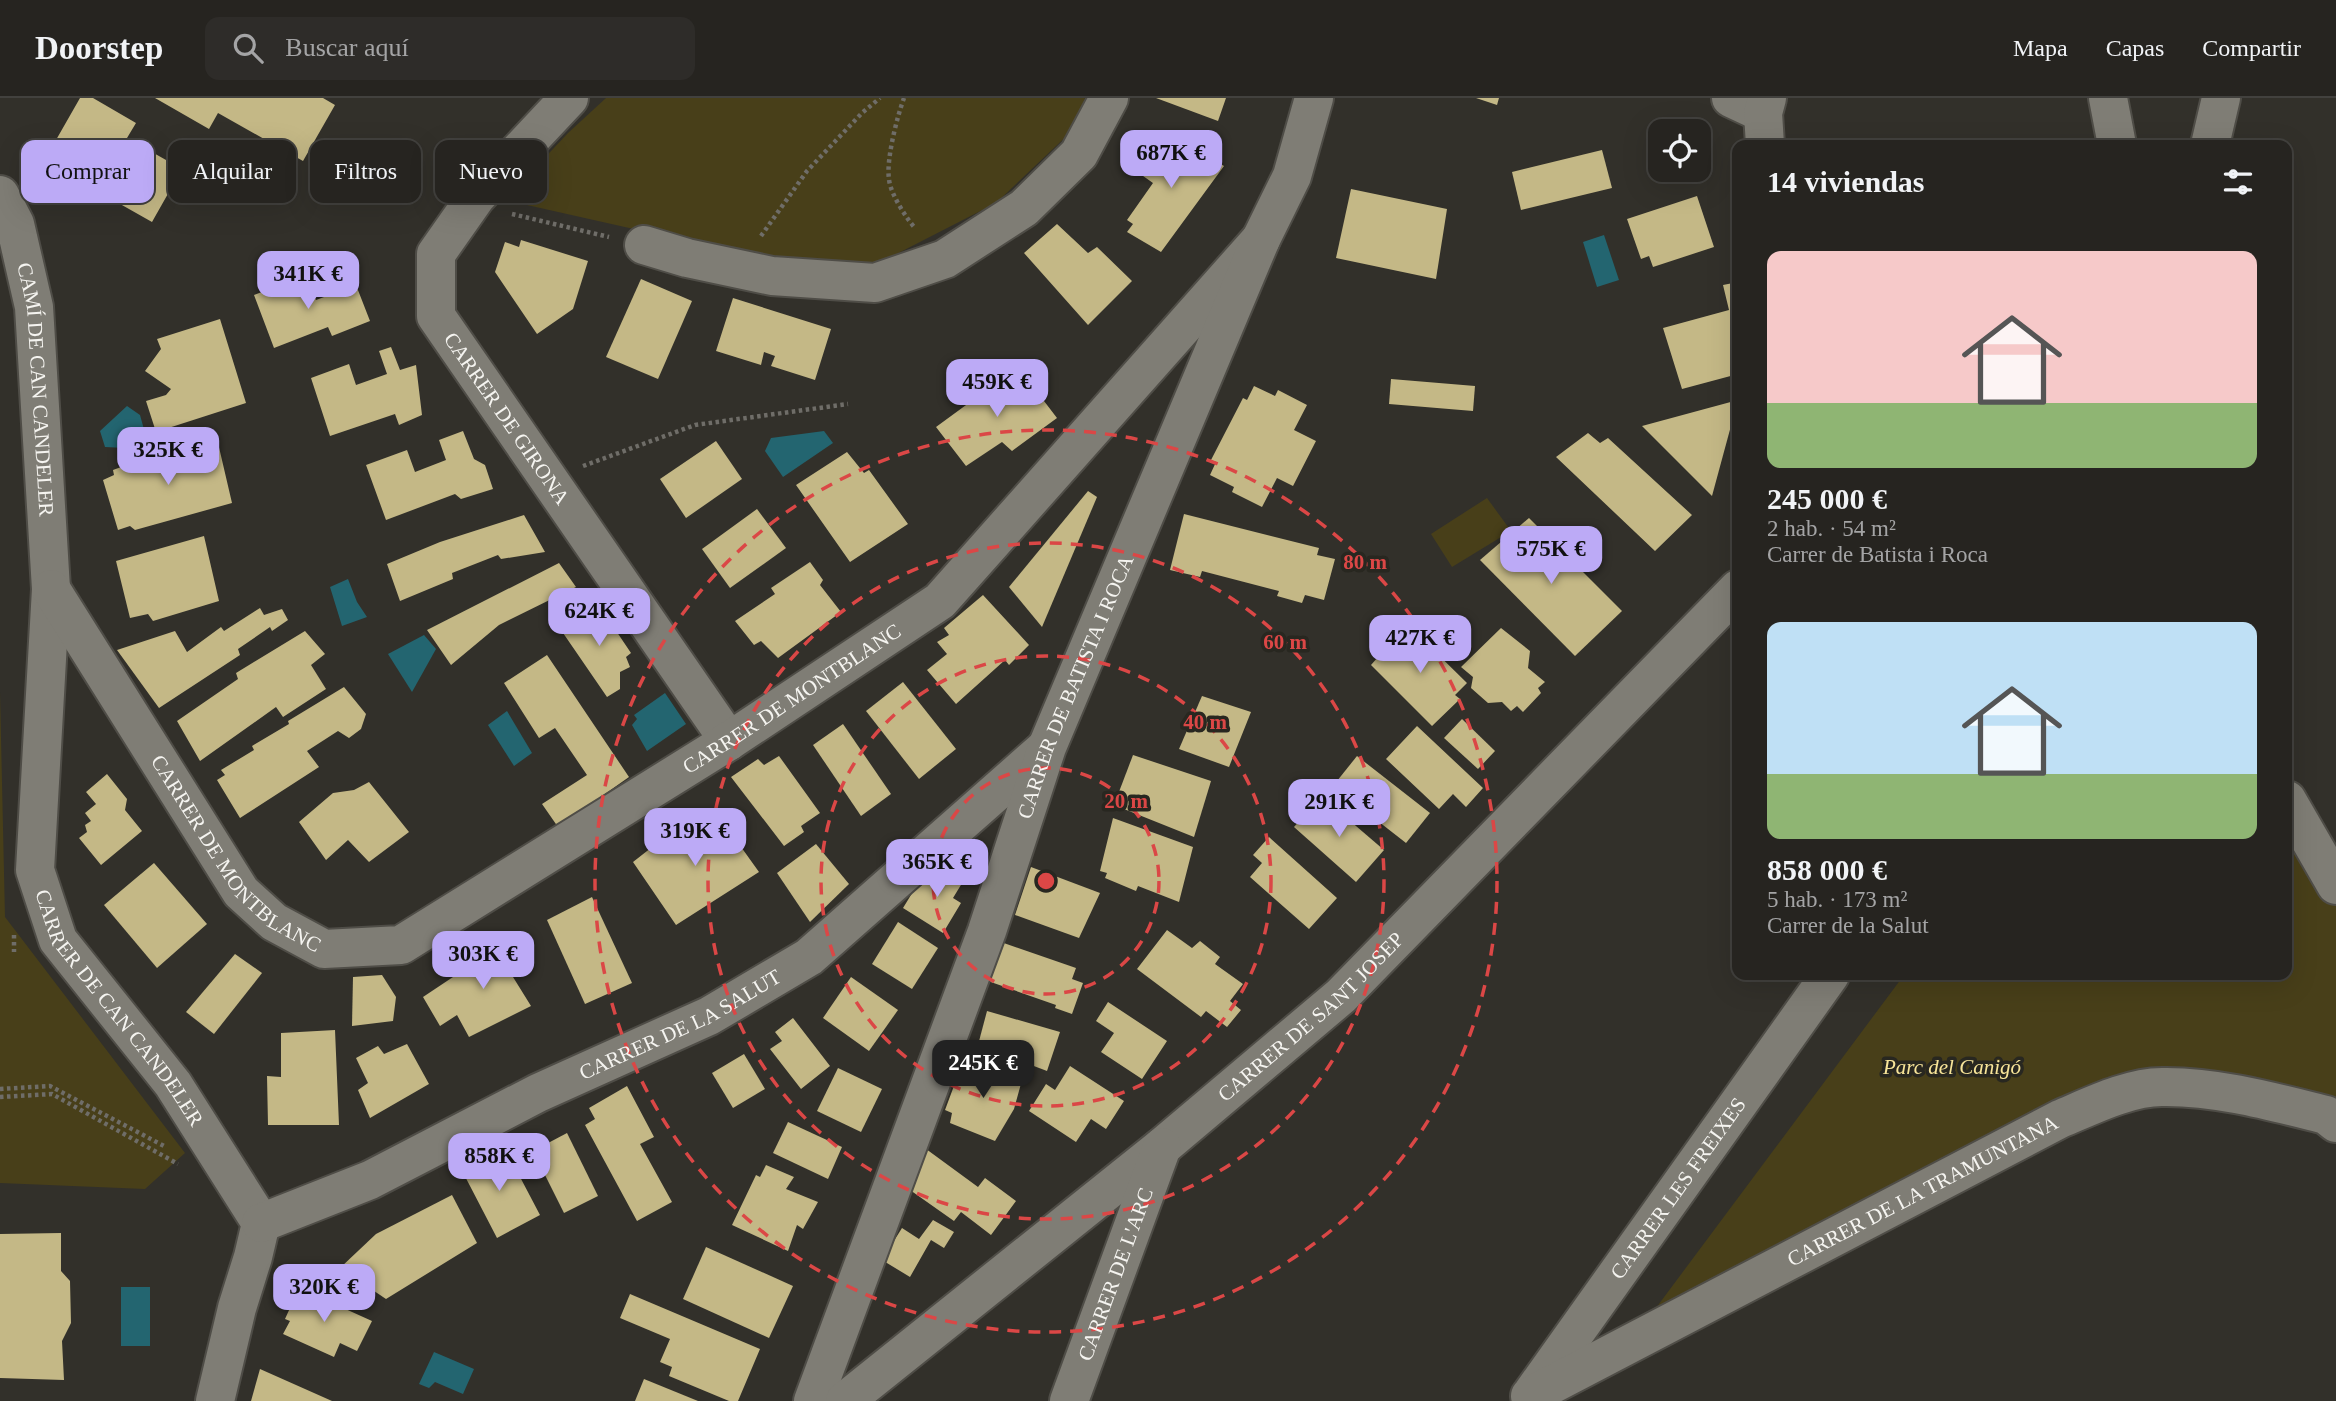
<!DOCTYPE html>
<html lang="es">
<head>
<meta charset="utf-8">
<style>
	:root { --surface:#262420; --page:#2e2c29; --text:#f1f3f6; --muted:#a4a4a5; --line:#42413e; --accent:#bcaaf6 }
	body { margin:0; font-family:"Times New Roman",serif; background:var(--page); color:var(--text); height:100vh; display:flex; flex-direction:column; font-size:26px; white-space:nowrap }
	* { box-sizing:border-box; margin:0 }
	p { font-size:23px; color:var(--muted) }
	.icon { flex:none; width:38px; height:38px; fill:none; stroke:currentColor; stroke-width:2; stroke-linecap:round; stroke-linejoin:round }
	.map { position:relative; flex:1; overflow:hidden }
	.side { position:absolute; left:1732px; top:42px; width:560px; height:840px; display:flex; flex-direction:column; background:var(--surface); border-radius:14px; box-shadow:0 7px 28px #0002,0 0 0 2px var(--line) }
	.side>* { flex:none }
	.banner { position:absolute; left:21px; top:42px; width:665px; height:63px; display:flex; gap:14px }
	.controls { position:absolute; left:1648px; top:21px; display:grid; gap:14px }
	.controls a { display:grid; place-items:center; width:63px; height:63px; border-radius:14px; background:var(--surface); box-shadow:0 7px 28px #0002,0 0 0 2px var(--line); font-size:35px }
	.price { position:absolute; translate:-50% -60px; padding:0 16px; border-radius:14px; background:var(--accent); color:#111; font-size:23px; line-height:46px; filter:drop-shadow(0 2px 4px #0008) }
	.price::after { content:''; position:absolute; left:50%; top:42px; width:21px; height:16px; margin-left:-10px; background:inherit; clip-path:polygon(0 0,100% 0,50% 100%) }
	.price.on { background:#222; color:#fff }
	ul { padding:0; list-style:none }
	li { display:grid; align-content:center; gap:14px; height:371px; padding:0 35px }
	li span { display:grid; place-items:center; height:217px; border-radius:14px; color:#555 }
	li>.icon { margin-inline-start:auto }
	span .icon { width:126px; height:126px; fill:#fffc; stroke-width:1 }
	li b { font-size:30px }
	h2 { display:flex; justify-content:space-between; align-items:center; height:84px; padding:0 35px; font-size:30px }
	.pill { padding:0 24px; border-radius:14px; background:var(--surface); box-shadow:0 7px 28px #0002,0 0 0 2px var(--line); font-size:24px; line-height:63px }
	.pill.on { background:var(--accent); color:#111 }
	header { display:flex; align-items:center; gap:42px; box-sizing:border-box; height:98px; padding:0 35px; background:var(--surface); border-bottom:2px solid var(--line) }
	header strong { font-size:33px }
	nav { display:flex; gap:38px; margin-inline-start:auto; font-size:24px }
	.search { width:490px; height:63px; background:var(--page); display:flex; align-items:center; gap:18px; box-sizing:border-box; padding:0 24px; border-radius:14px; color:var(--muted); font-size:26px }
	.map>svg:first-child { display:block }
</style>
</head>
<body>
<header>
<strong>Doorstep</strong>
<div class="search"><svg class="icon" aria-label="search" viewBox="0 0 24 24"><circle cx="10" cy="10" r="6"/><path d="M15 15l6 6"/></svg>Buscar aquí</div>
<nav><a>Mapa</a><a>Capas</a><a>Compartir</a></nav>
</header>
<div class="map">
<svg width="2336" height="1303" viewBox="0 0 2336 1303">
	<rect width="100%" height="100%" fill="#32302a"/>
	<!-- green -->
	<g fill="#483f19">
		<path d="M606,0H1085L1073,32L996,105L877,166L776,163L505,102L568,35Z"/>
		<path d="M1487,400L1511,433L1452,469L1431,436Z"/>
		<path d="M0,594L5,819L185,1055L145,1091L0,1085Z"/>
		<path d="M2287,686L2336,770V1013L2148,977L1650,1218L1904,877H2287Z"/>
	</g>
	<!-- water -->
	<g fill="#236570">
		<path d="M1604,137L1619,182L1597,189L1583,144Z"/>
		<path d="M127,308L140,317L145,335L141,340L144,348L127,354L125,350L105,349L100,333Z"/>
		<path d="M824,333L833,345L783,379L765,353L771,340Z"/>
		<path d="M348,481L357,504L367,519L342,528L330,489Z"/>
		<path d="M424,537L436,551L412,594L388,556Z"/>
		<path d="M665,595L686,626L647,653L632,627L637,621L634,617Z"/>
		<path d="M507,613L532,655L514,668L488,627Z"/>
		<rect x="121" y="1189" width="29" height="59"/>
		<path d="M434,1254L474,1271L463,1296L435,1284L429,1290L419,1286Z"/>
	</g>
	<!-- building -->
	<g fill="#c4b886">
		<path d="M80,0H93L136,25L127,40L182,71L152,124L44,63Z"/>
		<path d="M155,0H323L335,7L303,63L218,15L209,31Z"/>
		<path d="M1156,0H1226L1218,23Z"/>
		<path d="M1476,0H1499L1497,7Z"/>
		<path d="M1160,37L1178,47L1181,42L1224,68L1161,154L1127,134L1133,126L1127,122L1153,85L1136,73Z"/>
		<path d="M1602,52L1612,90L1521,112L1512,74Z"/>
		<path d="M1351,91L1447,111L1436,181L1336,160Z"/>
		<path d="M1697,98L1714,149L1653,169L1649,158L1641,161L1627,121Z"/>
		<path d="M1057,126L1088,155L1097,149L1132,183L1088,227L1024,155Z"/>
		<path d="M521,142L588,163L573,211L537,236L495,174L505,144L519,149Z"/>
		<path d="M306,177L316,202L356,187L370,223L332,238L328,229L274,250L254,197Z"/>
		<path d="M641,181L692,203L658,281L606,259Z"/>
		<path d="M1738,184V276L1682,291L1663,230L1729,212L1723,187Z"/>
		<path d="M733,200L831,231L815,282L771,268L775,258L764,254L761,267L716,253Z"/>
		<path d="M220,221L246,305L156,334L146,303L166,297L171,291L145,273L161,251L157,241Z"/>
		<path d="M391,249L400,272L416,267L422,317L399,327L395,316L330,338L311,280L349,266L356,287L387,276L379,253Z"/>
		<path d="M1018,269L1057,320L1012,353L1002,344L966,368L936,329Z"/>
		<path d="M1391,281L1475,288L1473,313L1389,306Z"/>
		<path d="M1254,288L1275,298L1278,292L1307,307L1294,332L1316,343L1293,388L1277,380L1262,409L1232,394L1234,389L1210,377L1216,364L1211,362L1243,300L1247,302Z"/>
		<path d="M1738,302L1712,398L1642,328Z"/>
		<path d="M463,333L474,361L485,367L493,391L461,401L455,396L386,422L366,367L407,352L415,374L446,362L439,342Z"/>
		<path d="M1588,335L1600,345L1608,340L1692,417L1655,453L1556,359Z"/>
		<path d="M716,343L742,381L686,420L660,381Z"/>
		<path d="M218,345L232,405L135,432L130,428L118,432L103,382L114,377L113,372L140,362Z"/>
		<path d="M847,354L864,375L869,372L908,426L850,464L796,387Z"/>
		<path d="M1088,393L1097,399L1042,529L1009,489Z"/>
		<path d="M757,411L786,450L730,490L702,451Z"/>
		<path d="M1184,416L1319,450L1317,457L1335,461L1324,502L1305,497L1302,505L1277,498L1279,493L1202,473L1200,479L1170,472Z"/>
		<path d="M524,417L545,454L501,461L498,457L452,475L453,481L400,503L387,466L440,444Z"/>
		<path d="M1529,420L1622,513L1575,558L1480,462Z"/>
		<path d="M204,438L219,503L153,523L148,516L130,520L116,463Z"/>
		<path d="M810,464L823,482L820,487L841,514L778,560L761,543L754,547L735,523L775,496L771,490Z"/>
		<path d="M559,465L576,489L499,527L451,567L427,532Z"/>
		<path d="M983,497L1029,547L1009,567L1005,562L956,606L927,572L947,556L937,544L949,537L944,530Z"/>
		<path d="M598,506L631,555L626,559L630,569L620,574V591L607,599L561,532Z"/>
		<path d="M260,510L264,517L282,511L288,522L272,533L270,529L238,551L240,557L159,610L117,552L175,533L187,554L221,529L224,533Z"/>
		<path d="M1407,526L1467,585L1455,597L1460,601L1432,628L1371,567Z"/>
		<path d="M1501,530L1530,553L1528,570L1545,584L1538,590L1541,595L1523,614L1517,608L1511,613L1502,604L1488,605L1471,590L1473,579L1461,569Z"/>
		<path d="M305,533L325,556L311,567L326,591L283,619L276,609L200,663L177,623L238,581L236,575Z"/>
		<path d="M547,557L629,679L558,729L542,706L587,677L555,630L539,640L504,585Z"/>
		<path d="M903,584L956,651L919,681L866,613Z"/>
		<path d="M344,589L366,616L361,631L349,640L338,633L307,653L319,669L240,720L217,682L225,677L221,672L254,652L252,648L289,626L288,623Z"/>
		<path d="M1202,598L1251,614L1229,669L1179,651Z"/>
		<path d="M1462,621L1495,653L1478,671L1444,640Z"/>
		<path d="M843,626L891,696L861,718L813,647Z"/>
		<path d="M1417,628L1483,690L1466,709L1453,696L1439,711L1386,661Z"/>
		<path d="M1133,657L1211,683L1194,739L1114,707Z"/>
		<path d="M779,658L820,715L801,728L804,734L784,748L731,679L758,661L764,667Z"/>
		<path d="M1357,658L1430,715L1406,745L1333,688Z"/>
		<path d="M107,676L127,701L125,712L142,733L101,767L79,740L87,734L85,727L91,723L85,715L96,706L86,694Z"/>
		<path d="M369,684L409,734L369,764L348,742L326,762L299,724L333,695L354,692Z"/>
		<path d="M1321,698L1384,752L1356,784L1294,729Z"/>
		<path d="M716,714L759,774L676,827L633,764L670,735L677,743Z"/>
		<path d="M1113,720L1193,749L1179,804L1138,788L1136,793L1105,780L1107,775L1100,773Z"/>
		<path d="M1269,739L1337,800L1309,831L1250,779L1262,765L1253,757Z"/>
		<path d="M816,746L849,786L810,824L777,775Z"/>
		<path d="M154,765L207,826L157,870L104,807Z"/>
		<path d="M949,766L967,777L953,800L961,805L943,835L903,810L922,779L935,787Z"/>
		<path d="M1031,769L1100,795L1079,840L1015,817Z"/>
		<path d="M592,799L632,885L585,906L547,822Z"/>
		<path d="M898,824L938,850L912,891L872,866Z"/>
		<path d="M1167,832L1192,850L1200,843L1220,859L1215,866L1243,886L1230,903L1241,912L1227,929L1206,913L1201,919L1137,871Z"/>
		<path d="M513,839L532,866L513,879L531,908L469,939L457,917L440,928L423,899Z"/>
		<path d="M998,843L1076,870L1072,881L1083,885L1072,916L1055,910L1056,907L985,882Z"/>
		<path d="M235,856L262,875L214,936L186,914Z"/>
		<path d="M382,877L396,899L393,923L352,928L353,879Z"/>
		<path d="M851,879L898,912L869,953L823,920Z"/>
		<path d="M1108,904L1167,943L1142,981L1101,954L1114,935L1096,923Z"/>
		<path d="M987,913L1060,934L1047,973L978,947Z"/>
		<path d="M793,920L830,968L801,991L770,951L782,943L775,934Z"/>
		<path d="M335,932L339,1027H268L267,978L281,979V935Z"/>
		<path d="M407,946L429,986L370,1020L358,992L368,985L356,960L378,948L384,956Z"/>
		<path d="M744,956L765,991L733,1010L712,975Z"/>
		<path d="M964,961L1022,982L1014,1011L995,1043L950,1025L952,1015L945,1012Z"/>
		<path d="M1070,968L1124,1003L1106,1031L1091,1021L1076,1044L1029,1013L1046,986L1055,992Z"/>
		<path d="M838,970L882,991L861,1034L817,1013Z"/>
		<path d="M627,988L654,1039L640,1046L672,1104L637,1123L585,1027L595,1021L589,1010Z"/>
		<path d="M788,1024L842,1049L828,1081L773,1055Z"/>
		<path d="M567,1035L598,1098L564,1115L533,1053Z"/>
		<path d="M922,1048L978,1089L985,1080L1016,1103L991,1137L961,1114L954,1123L910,1092Z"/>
		<path d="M474,1052L484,1072L509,1058L540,1117L497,1140L456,1061Z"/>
		<path d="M766,1067L794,1079L786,1091L818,1104L803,1131L797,1127L788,1153L732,1127L756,1077L760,1079Z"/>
		<path d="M452,1097L477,1145L386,1201L340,1170L376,1136Z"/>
		<path d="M933,1122L954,1134L944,1150L931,1142L910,1179L882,1162L902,1130L919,1141Z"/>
		<path d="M61,1135V1173L70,1183L71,1225L62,1243L64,1282L0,1280V1136Z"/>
		<path d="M706,1149L793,1188L769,1240L683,1201Z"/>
		<path d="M299,1190L372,1223L357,1253L340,1245L334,1259L283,1236L290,1223L285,1221Z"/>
		<path d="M630,1196L760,1251L738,1303H729L669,1278L672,1269L660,1264L670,1241L620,1220Z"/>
		<path d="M260,1271L332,1303H251Z"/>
		<path d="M644,1281L698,1303H635Z"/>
	</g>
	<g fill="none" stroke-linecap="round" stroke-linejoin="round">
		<defs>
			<g id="minor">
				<path id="s1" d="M569,0L476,99L436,156V218L729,643"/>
				<path d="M1731,0L1763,15"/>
				<path d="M2108,0L2117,47"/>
				<path d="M1765,47L1763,15L1767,0"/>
				<path d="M2210,47L2221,0"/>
				<path id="s2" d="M0,97L15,126L34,209L51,491L35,772L58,842L173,986L261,1125L253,1159L237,1210L215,1303"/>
				<path d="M644,147L687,160L772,178L875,185L945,161L1024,110L1079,56L1109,0"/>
				<path id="s3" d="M51,491L241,794L274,824L324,851L401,847L729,643L940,503L1261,141"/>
				<path d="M2287,702L2336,787"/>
				<path id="s4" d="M261,1125L370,1082L538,995L709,918L809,859L1046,650"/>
				<path id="s5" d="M1533,1294L1830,877"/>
				<path id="s6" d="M1530,1298L2060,1021C2091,1008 2129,989 2162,989C2216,988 2274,1004 2326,1017L2336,1025"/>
				<path id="s7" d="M813,1303L987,833L1047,649L1261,141L1292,78L1314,0"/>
				<path id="s8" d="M845,1303L1162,1049L1341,898L1738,491"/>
				<path id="s9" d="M1069,1303L1162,1049"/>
			</g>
		</defs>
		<!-- minor casing -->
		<use href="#minor" stroke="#4f4d47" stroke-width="42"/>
		<!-- path -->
		<g stroke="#6f6d68" stroke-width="4.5" stroke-dasharray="3.5 3.5" stroke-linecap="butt">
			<path d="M904,0C897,19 886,62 889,81C890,95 906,120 915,130"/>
			<path d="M512,116L609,139"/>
			<path d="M761,138L807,73L862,15L880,0"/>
			<path d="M583,368L695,327L848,306"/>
			<path d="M14,837V854"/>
			<path d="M0,991L50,988L166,1049"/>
			<path d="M0,999L52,996L178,1066"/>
		</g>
		<!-- minor -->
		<use href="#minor" stroke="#7f7d75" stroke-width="38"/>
	</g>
	<!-- distance rings -->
	<g fill="none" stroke="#db4746" stroke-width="3.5" stroke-dasharray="12 9">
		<circle cx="1046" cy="783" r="113"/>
		<circle cx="1046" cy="783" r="225"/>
		<circle cx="1046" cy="783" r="338"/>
		<circle cx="1046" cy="783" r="451"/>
	</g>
	<g text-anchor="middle" stroke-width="7" stroke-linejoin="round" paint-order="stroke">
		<!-- street labels -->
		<g font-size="21" fill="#f5f4f0" stroke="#282720">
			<text dy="7" stroke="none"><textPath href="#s2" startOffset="200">CAMÍ DE CAN CANDELER</textPath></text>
			<text dy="7" stroke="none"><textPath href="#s1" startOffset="392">CARRER DE GIRONA</textPath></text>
			<text dy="7" stroke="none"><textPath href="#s7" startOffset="761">CARRER DE BATISTA I ROCA</textPath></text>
			<text dy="7" stroke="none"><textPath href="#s3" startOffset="998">CARRER DE MONTBLANC</textPath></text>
			<text dy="7" stroke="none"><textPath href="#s3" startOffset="326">CARRER DE MONTBLANC</textPath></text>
			<text dy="7" stroke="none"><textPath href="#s2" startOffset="845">CARRER DE CAN CANDELER</textPath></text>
			<text dy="7" stroke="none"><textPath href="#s8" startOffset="604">CARRER DE SANT JOSEP</textPath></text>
			<text dy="7" stroke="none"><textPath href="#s4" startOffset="464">CARRER DE LA SALUT</textPath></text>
			<text dy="7" stroke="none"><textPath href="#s5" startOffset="250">CARRER LES FREIXES</textPath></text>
			<text dy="7" stroke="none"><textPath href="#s6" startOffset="443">CARRER DE LA TRAMUNTANA</textPath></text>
			<text dy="7" stroke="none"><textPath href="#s9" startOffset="135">CARRER DE L'ARC</textPath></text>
		</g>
		<!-- park labels -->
		<g font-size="21" font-style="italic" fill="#f8e599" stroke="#282720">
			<text x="1952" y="976">Parc del Canigó</text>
		</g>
	</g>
	<circle cx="1046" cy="783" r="10" fill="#db4746" stroke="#282720" stroke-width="3.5"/>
	<g font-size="21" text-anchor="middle" font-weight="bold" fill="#db4746" stroke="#282720" stroke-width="7" stroke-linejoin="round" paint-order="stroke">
		<text x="1365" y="471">80 m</text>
		<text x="1285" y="551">60 m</text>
		<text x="1205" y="631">40 m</text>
		<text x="1126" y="710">20 m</text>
	</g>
</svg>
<div class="controls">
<a><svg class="icon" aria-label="locate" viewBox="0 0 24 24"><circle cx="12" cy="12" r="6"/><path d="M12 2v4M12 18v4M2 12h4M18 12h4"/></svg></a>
</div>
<b class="price" style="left:1171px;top:92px">687K €</b>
<b class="price" style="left:308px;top:213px">341K €</b>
<b class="price" style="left:997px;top:321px">459K €</b>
<b class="price" style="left:168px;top:389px">325K €</b>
<b class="price" style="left:1551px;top:488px">575K €</b>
<b class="price" style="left:599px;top:550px">624K €</b>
<b class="price" style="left:1420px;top:577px">427K €</b>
<b class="price" style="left:1339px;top:741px">291K €</b>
<b class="price" style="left:695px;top:770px">319K €</b>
<b class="price" style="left:937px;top:801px">365K €</b>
<b class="price" style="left:483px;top:893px">303K €</b>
<b class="price on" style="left:983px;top:1002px">245K €</b>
<b class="price" style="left:499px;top:1095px">858K €</b>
<b class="price" style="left:324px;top:1226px">320K €</b>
<div class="banner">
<a class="pill on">Comprar</a>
<a class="pill">Alquilar</a>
<a class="pill">Filtros</a>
<a class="pill">Nuevo</a>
</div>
<section class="side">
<h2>14 viviendas<svg class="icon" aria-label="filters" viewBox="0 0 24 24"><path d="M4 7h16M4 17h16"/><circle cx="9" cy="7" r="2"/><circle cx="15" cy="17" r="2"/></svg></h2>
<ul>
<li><span style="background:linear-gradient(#f6c9c9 70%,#8fb573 0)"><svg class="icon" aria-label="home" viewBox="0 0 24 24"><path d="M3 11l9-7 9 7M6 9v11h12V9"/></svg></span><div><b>245 000 €</b><p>2 hab. · 54 m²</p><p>Carrer de Batista i Roca</p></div></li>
<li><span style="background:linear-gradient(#bfe0f5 70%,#8fb573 0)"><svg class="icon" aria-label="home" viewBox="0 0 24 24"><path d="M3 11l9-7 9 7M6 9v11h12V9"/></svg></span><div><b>858 000 €</b><p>5 hab. · 173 m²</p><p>Carrer de la Salut</p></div></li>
</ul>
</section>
</div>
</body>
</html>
